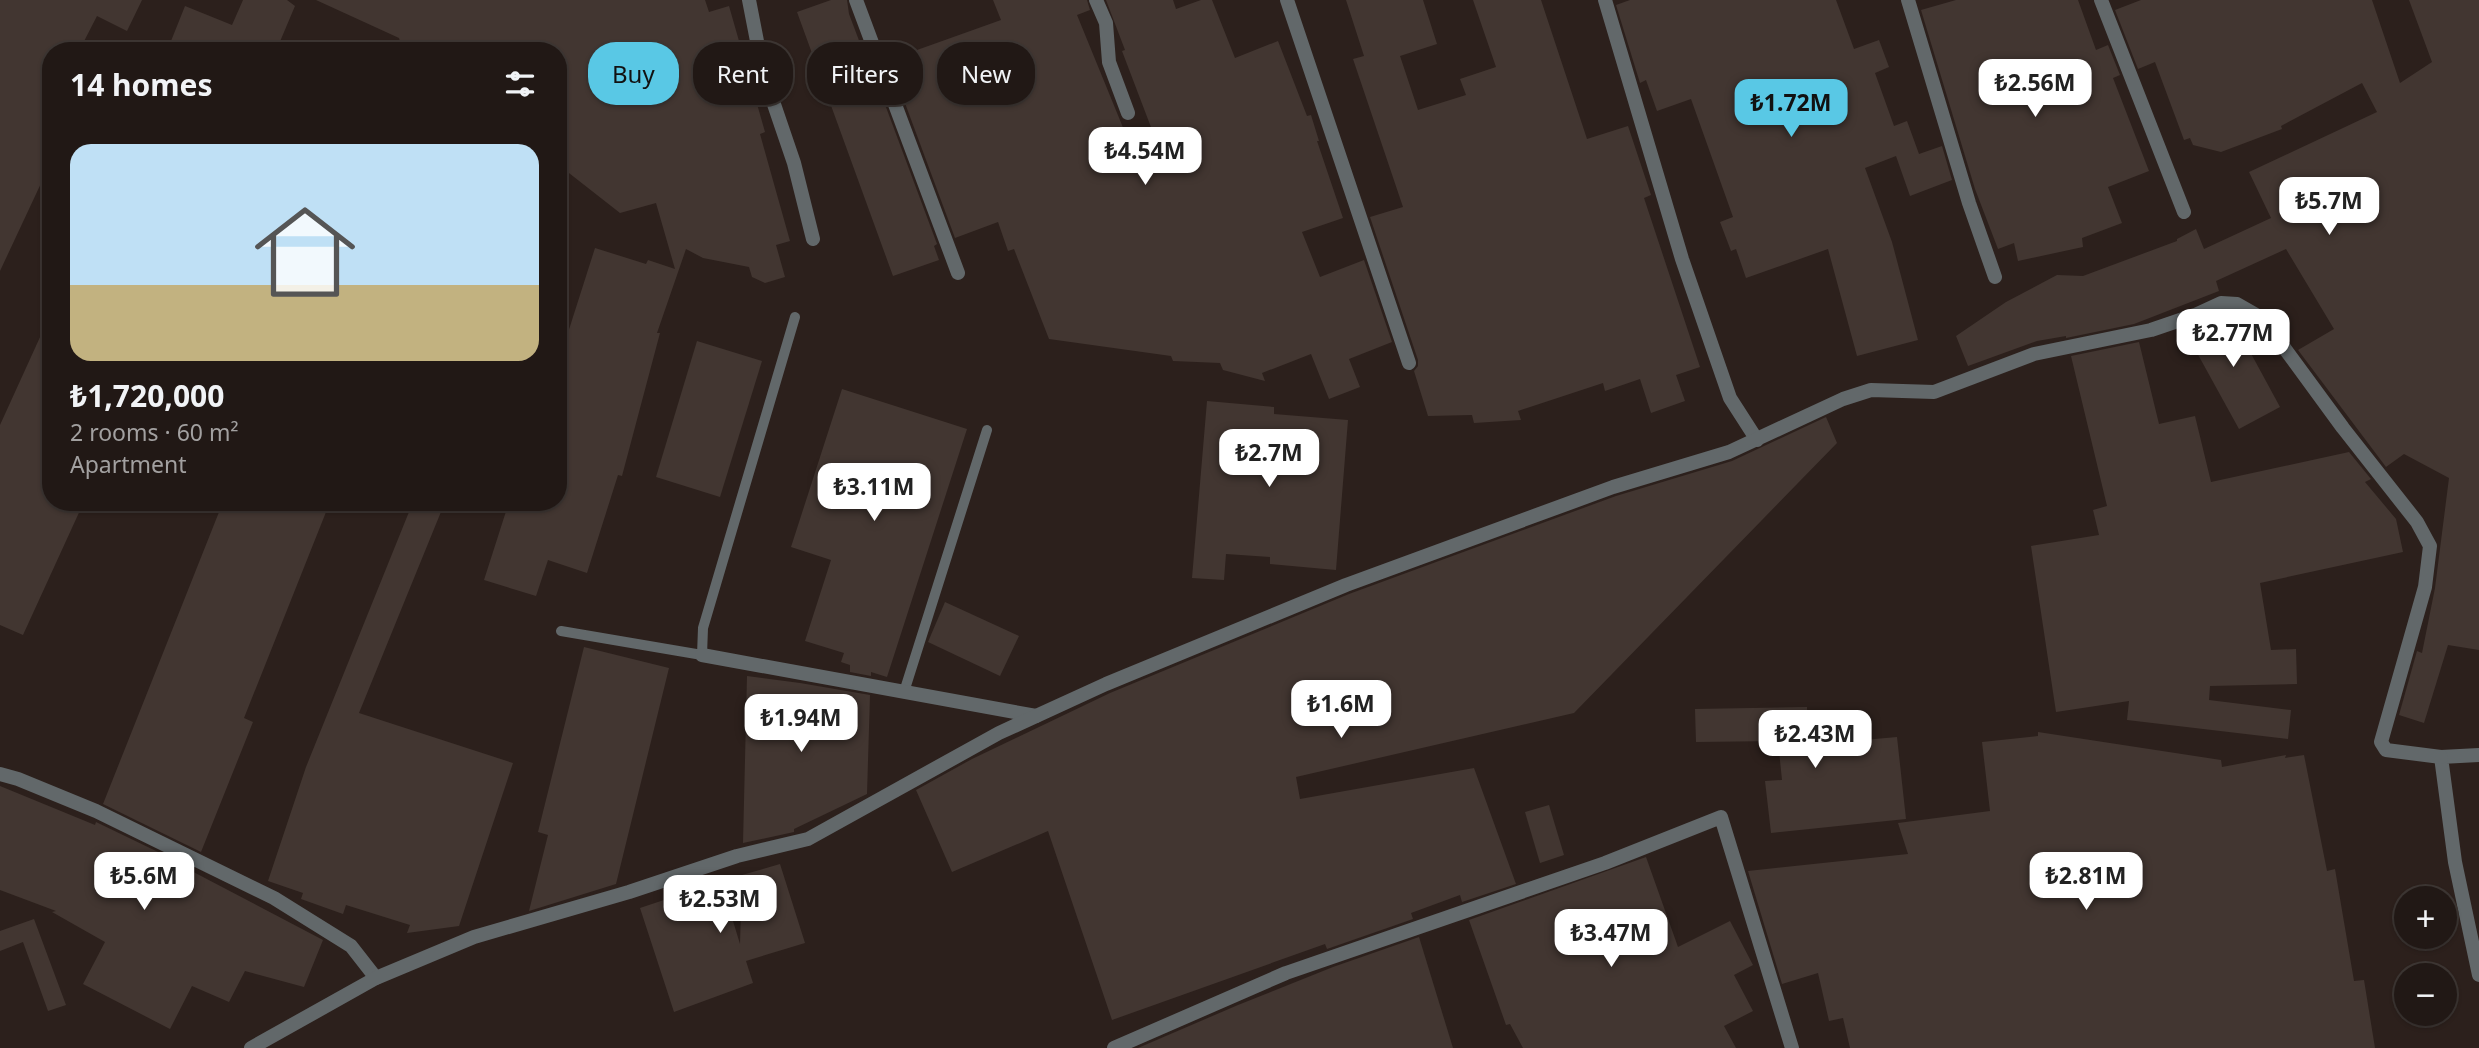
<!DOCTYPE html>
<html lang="en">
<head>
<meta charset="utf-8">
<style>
	:root { --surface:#211815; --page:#29211e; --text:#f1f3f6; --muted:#a2a0a0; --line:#3e3734; --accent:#59c8e5 }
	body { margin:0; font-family:"Noto Sans",sans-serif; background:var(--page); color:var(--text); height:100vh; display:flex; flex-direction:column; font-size:26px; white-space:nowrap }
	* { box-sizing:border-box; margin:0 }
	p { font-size:23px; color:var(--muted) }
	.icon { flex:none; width:38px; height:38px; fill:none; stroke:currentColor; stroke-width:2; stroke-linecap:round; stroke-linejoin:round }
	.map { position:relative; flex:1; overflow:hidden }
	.side { position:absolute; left:42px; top:42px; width:525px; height:469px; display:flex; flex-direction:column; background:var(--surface); border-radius:28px; box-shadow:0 2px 5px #0004,0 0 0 2px var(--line) }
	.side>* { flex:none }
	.banner { position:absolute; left:588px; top:42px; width:665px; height:63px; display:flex; gap:14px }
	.controls { position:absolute; left:2394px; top:886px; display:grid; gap:14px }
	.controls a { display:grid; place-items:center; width:63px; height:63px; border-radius:50%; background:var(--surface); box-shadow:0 2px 5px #0004,0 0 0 2px var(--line); font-size:35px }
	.price { position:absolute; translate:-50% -60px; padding:0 16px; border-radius:14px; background:#fff; color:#222; font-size:23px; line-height:46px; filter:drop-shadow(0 2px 4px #0008) }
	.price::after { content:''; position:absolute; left:50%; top:42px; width:21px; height:16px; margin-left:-10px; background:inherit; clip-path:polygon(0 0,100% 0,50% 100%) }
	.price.on { background:var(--accent); color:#111 }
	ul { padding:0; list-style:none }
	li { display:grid; align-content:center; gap:14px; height:371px; padding:0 28px }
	li span { display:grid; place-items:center; height:217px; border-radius:21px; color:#555 }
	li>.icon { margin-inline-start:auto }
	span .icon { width:126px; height:126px; fill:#fffc; stroke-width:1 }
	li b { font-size:30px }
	h2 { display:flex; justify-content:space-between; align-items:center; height:84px; padding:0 28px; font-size:30px }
	.tag { padding:0 24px; border-radius:28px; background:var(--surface); box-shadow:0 2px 5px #0004,0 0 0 2px var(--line); font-size:24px; line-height:63px }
	.tag.on { background:var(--accent); color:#111 }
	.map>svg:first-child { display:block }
</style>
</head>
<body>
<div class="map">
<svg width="2479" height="1048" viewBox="0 0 2479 1048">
	<rect width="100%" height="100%" fill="#2c201c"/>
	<!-- building -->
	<g fill="#423631">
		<path d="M0,0H142L127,31L97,16L79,51H51V162L0,271Z"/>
		<path d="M243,0H287L295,6L276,51H167L185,6L232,25Z"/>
		<path d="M316,0H705L709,12L729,6L765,132L760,134L790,241L776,245L785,277L765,283L752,277L749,267L703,258L686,249L657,333H660L622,476L618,475L587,573L548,560L536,596L484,580L509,502H558V364L595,248L646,264L648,260L675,269L656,203L620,213L560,166L558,51H403L399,38Z"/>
		<path d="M831,0H847L849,14L869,67H871L937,244L934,246L939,260L893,276L797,12Z"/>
		<path d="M993,0H1087L1090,10L1077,15L1133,152L1157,143L1122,51L1125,50L1106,0H1173L1176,9L1201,0H1212L1235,58L1278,41L1307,116L1311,115L1319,141H1317L1343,218L1302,232L1320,277L1364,260L1392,342L1349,359L1360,387L1329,399L1311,354L1262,373L1265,381L1223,370L1220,363L1173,361L1171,356L1049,339L1014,249L1008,251L998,222L955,238L889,60L1001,20Z"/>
		<path d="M1346,0H1423L1437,44L1400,56L1418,110L1466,95L1460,79L1496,67L1473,0H1541L1587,139L1628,126L1651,195L1644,198L1700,367L1676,375L1685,401L1651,413L1640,379L1605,391L1603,383L1518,411L1521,420L1474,423L1472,415L1428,416L1414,371L1418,366V360L1370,217L1403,207L1353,59L1364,56Z"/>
		<path d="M1630,0H1836L1854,49L1879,40L1889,67L1875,73L1894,126L1907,121L1919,154L1942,146L1952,180L1910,196L1896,156L1865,168L1892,242L1918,340L1857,356L1828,249L1746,278L1736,249L1731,251L1720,222L1733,217L1691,99L1657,111L1646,80L1640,83L1616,5Z"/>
		<path d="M1956,0H2078L2096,50L2108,45L2120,75L2113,78L2149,171L2108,187L2122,223L2082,238L2083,247L2018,261L2014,243L1998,249L1975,189L1921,10Z"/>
		<path d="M2141,0H2372L2400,83L2432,62L2409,0H2479V650L2448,645L2424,723L2399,715L2417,651L2422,653L2435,588L2449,478L2404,454L2386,467L2298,350L2334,329L2286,249L2216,281L2219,291L2134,324L2066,338V336L2037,341L1968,366L1956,336L2006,302L2057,275L2083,276L2177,241V239L2196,229L2204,249L2271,218L2249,172L2377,112L2362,83L2281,126L2282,129L2221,152L2193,145L2190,138L2184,140L2155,62L2138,69L2115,10Z"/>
		<path d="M51,313V502H74L82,506L23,635L0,625V425Z"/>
		<path d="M2223,313H2229L2280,407L2239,429L2185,331Z"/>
		<path d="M697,341L762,361L720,497L656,477Z"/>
		<path d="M2139,342L2159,424L2195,416L2211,482L2349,452L2371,479L2365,482L2396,519L2403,552L2260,583L2271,650L2296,649L2297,684L2210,686L2209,700L2291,710L2288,739L2127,720L2129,701L2056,712L2031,546L2099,535L2093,510L2107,506L2071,356Z"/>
		<path d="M842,389L967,429L887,677L871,672V676L850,672V665L841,662L844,653L805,641L831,560L791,547Z"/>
		<path d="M1207,401L1274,407V414L1348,420L1336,570L1270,564V557L1226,554L1224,580L1192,578Z"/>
		<path d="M1826,417L1837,443L1574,713L1296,777L1300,799L1474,768L1516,884L1462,902L1460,895L1411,913L1413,919L1327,949L1325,944L1112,1020L1048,831L952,872L916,790L972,759L1110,693L1349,594L1616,496L1732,461Z"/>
		<path d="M223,502H330L244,718L253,722L201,852L103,804Z"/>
		<path d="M413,502H445L359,713L513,763L459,926L407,933L410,925L346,905L343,914L301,899L303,893L268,881L306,767Z"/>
		<path d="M945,602L1019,636L1000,676L928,642Z"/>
		<path d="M584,647L669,668L616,884L529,911L548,835L538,832Z"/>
		<path d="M747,676L800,683L870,695L867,794L794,829V832L743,843Z"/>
		<path d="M1807,707L1808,745L1897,737L1906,819L1771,833L1765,781L1782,780L1778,741L1696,742L1695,709Z"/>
		<path d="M2038,732L2221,760L2222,767L2286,755L2285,758L2304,755L2327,871L2335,869L2354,981L2364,980L2375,1048H1850L1843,1018L1829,1021L1818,973L1782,984L1748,871L1908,854L1898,823L1990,811L1982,742L2038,736Z"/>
		<path d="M0,786L95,825L96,822L183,864L182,866L323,940L304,987L245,971L229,1002L192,986L170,1029L83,984L105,942L52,912L56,911L0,890Z"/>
		<path d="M1549,805L1564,855L1540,863L1525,812Z"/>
		<path d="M1646,857L1678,947L1730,921L1753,965L1734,975L1753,1011L1724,1026L1736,1048H1523L1510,1024L1506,1025L1469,920Z"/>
		<path d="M780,864L805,943L746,961L753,983L674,1012L640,908L691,891L689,885L719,875L740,944L742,875Z"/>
		<path d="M34,919L66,1005L48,1011L23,942L0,951V931Z"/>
		<path d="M1419,937L1453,1048H1138L1238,1005L1333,967Z"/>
	</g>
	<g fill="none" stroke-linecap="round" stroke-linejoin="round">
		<!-- service -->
		<g stroke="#62686a" stroke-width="10">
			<path d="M561,631L702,655L703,628L795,317"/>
			<path d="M904,692L987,430"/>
		</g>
		<!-- minor -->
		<g stroke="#62686a" stroke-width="14">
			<path d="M749,0L763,72L794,163L813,239"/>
			<path d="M856,0L958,273"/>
			<path d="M1096,0L1106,23L1109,62L1128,113"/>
			<path d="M1287,0L1409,363"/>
			<path d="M1605,0L1682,259L1712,346L1730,398L1757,440"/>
			<path d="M1908,0L1969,203L1995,277"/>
			<path d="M2101,0L2184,212"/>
			<path d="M702,655L1036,716"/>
			<path d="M2479,755L2441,757L2455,862L2479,975"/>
			<path d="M0,774L18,779L96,811L274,898L351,946L376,978"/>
			<path d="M251,1048L376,978L474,937L629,892L737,856L808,839L999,733L1106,684L1346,585L1613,487L1729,452L1843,399L1871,390L1934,392L2034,354L2151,330L2195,315L2221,303L2237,304L2258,316L2277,338L2343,428L2417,522L2430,546L2425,587L2381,742L2386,750L2441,757"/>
			<path d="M1114,1048L1286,973L1605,863L1721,817L1792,1048"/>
		</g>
	</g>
</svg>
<div class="controls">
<a>+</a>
<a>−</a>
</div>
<b class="price" style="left:2035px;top:119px">₺2.56M</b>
<b class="price on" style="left:1791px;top:139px">₺1.72M</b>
<b class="price" style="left:1145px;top:187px">₺4.54M</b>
<b class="price" style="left:2329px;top:237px">₺5.7M</b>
<b class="price" style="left:2233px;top:369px">₺2.77M</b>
<b class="price" style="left:1269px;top:489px">₺2.7M</b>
<b class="price" style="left:874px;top:523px">₺3.11M</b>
<b class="price" style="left:1341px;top:740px">₺1.6M</b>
<b class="price" style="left:801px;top:754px">₺1.94M</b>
<b class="price" style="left:1815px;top:770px">₺2.43M</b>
<b class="price" style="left:144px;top:912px">₺5.6M</b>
<b class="price" style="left:2086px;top:912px">₺2.81M</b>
<b class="price" style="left:720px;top:935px">₺2.53M</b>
<b class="price" style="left:1611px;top:969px">₺3.47M</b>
<div class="banner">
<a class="tag on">Buy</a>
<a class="tag">Rent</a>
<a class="tag">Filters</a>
<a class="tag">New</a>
</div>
<section class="side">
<h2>14 homes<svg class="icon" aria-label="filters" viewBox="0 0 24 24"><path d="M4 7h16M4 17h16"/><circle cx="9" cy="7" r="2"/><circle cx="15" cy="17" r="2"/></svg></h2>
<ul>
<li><span style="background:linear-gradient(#bfe0f5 65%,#c2b280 0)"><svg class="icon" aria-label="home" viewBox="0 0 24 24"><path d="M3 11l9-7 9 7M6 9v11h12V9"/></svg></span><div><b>₺1,720,000</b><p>2 rooms · 60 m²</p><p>Apartment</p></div></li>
</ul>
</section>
</div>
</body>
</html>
